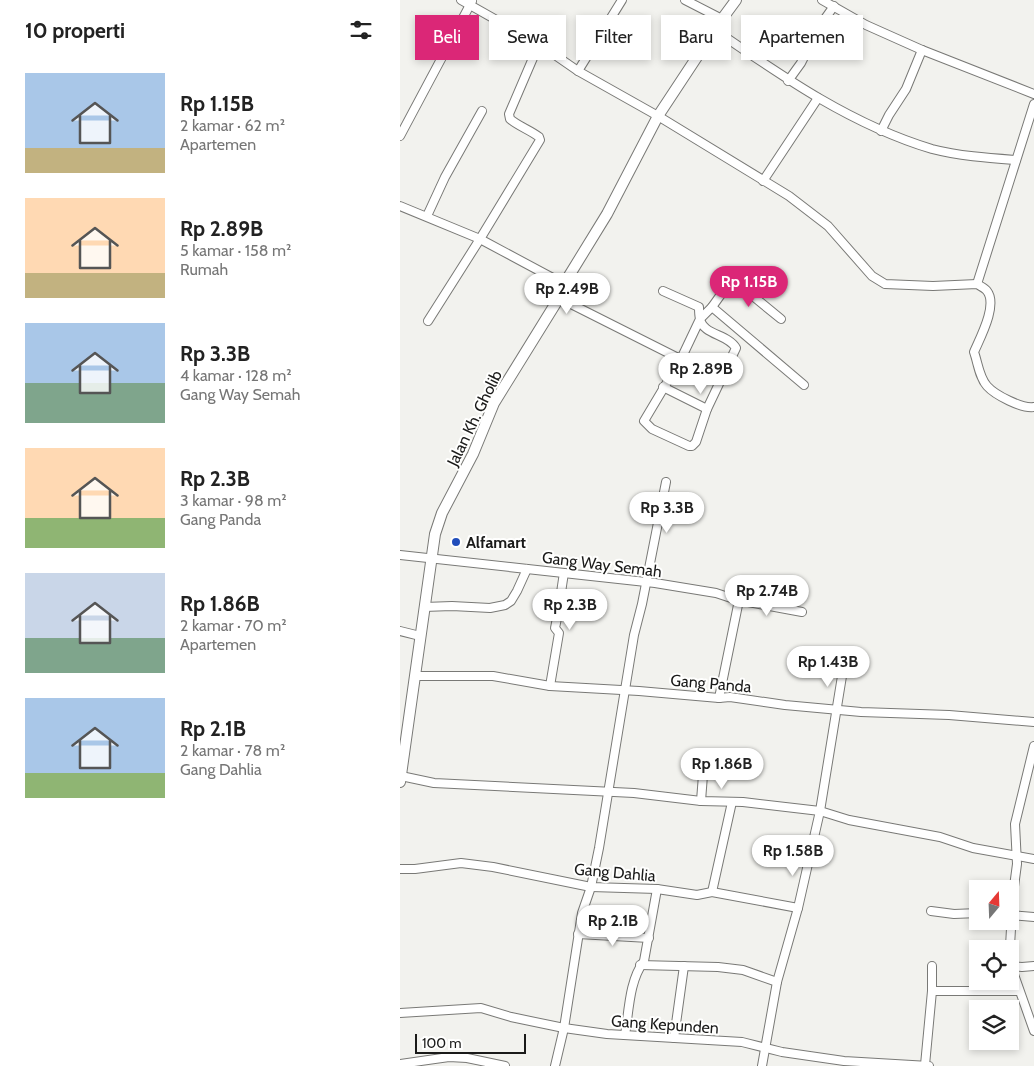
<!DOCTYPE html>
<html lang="id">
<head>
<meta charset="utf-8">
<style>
	:root { --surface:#fff; --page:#f6f6f6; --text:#222; --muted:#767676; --accent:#db2777 }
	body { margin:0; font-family:Cabin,sans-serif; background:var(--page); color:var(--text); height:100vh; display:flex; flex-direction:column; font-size:19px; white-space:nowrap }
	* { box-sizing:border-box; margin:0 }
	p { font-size:16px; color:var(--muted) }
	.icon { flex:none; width:28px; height:28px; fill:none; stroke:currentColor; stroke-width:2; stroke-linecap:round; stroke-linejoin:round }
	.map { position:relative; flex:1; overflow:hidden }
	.side { display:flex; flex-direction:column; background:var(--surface); width:400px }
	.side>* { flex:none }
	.top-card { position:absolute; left:15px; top:15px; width:475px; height:45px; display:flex; gap:10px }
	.needle { width:32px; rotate:19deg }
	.tools { position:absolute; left:569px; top:880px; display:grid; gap:10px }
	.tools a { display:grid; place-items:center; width:50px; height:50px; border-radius:0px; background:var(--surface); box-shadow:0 2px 8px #0003; font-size:25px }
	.scale { position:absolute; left:15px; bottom:12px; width:111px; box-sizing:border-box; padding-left:5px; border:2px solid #1a1a19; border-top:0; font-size:14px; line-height:18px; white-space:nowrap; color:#1a1a19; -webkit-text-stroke:4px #fffffe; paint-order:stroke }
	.price { position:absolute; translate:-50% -42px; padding:0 11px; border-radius:18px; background:#fff; color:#222; font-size:16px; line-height:32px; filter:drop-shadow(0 1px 2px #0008) }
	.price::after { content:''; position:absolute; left:50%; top:30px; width:15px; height:11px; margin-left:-8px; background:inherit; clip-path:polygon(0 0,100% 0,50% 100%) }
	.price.current { background:var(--accent); color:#fff }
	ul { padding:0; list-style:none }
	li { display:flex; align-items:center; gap:15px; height:125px; padding:0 25px }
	li span { display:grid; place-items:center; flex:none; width:140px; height:100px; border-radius:0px; color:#555 }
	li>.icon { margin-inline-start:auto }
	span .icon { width:60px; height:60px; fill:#fffc; stroke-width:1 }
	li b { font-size:21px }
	h2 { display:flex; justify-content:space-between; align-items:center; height:60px; padding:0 25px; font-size:21px }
	.pill { padding:0 18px; border-radius:0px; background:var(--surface); box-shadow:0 2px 8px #0003; font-size:18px; line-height:45px }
	.pill.current { background:var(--accent); color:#fff }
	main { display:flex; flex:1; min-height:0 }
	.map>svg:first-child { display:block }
</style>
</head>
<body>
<main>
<section class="side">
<h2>10 properti<svg class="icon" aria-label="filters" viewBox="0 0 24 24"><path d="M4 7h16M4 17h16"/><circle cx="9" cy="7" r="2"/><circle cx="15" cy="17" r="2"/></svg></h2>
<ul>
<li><span style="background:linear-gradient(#a9c7e8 75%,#c2b280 0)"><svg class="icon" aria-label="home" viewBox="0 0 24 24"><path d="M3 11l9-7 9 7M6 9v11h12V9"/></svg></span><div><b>Rp 1.15B</b><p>2 kamar · 62 m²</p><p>Apartemen</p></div></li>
<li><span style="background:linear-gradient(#ffd9b3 75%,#c2b280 0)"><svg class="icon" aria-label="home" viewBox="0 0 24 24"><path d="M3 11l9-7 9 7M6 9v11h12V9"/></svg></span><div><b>Rp 2.89B</b><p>5 kamar · 158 m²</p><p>Rumah</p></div></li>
<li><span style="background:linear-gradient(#a9c7e8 60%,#7fa58c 0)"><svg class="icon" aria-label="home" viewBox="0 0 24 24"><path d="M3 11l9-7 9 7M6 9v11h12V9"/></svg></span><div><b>Rp 3.3B</b><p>4 kamar · 128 m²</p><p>Gang Way Semah</p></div></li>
<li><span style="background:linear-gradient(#ffd9b3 70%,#8fb573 0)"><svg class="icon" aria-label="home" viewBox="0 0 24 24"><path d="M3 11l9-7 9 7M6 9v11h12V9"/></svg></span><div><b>Rp 2.3B</b><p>3 kamar · 98 m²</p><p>Gang Panda</p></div></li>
<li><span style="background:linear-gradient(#c9d6e8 65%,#7fa58c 0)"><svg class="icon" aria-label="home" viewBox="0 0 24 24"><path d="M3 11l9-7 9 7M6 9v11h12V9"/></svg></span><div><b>Rp 1.86B</b><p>2 kamar · 70 m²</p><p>Apartemen</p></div></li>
<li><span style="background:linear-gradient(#a9c7e8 75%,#8fb573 0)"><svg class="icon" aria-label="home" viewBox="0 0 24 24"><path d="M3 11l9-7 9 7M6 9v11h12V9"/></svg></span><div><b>Rp 2.1B</b><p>2 kamar · 78 m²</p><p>Gang Dahlia</p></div></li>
</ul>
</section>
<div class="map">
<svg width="634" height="1066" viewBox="0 0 634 1066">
	<rect width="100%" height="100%" fill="#f2f2ee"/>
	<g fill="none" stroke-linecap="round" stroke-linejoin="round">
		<defs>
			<g id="minor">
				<path d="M61,0L139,44L178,71L258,116L389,196L428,226L472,276L485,284L533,286L577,284C580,286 585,288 587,291C598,305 580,338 574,352C578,363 579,377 587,386C595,395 622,409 634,407"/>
				<path d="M285,0L322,19"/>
				<path d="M422,0L466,25L522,50L634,94"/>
				<path d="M315,30C383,77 452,125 532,149C559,156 588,158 616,160"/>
				<path d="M178,71L222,0"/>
				<path d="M388,81L401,63L419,27L434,6"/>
				<path d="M481,131L489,115L506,89L522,50"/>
				<path d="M0,136L72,1"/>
				<path d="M363,181L418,98"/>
				<path d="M0,206L80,239L164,284"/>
				<path d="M27,216L45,177L82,111"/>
				<path d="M577,284L634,104"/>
				<path d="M263,291L299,307C299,310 299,315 300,319C303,335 328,334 336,348L307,409L296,442L292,446H289L252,429L244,421L281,359L300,319L312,307L332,279L381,319"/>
				<path d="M159,298L320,379"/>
				<path d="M312,307L404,385"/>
				<path d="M28,321L80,239L140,140L139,137C130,130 118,126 110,119L109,114L139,44"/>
				<path d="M263,387L307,409"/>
				<path d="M0,555L255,583L316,593L337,600L402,612"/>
				<path d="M24,607L52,606L90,608L105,605L111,601L117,591L127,569"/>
				<path d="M0,631L20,636"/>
				<path d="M15,676H93L150,686L239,691L319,698L330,697L385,705L461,712L549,715L634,722"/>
				<path d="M150,686L159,633L155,628C159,610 161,591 164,573"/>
				<path d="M319,698L338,605L337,600"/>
				<path d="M634,746L615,824L617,864L613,894L610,946L611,966L634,1031"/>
				<path d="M1,776L34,783L234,793L301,801L343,802L420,811L449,820L540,837L573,848L634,859"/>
				<path d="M301,801L304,762"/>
				<path d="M0,869H15L61,863L93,867L191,887L257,889L297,895L312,892L398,908"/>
				<path d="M312,892L332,802"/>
				<path d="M531,911L554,914L578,913"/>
				<path d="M610,915L634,917"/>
				<path d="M178,934L249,938"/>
				<path d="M240,965L318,967L343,970L377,982"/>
				<path d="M611,966L622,967L634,966"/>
				<path d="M532,991H619"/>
				<path d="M0,1013L81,1008L111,1017L164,1028L207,1034L342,1042L382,1052L444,1061L529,1066"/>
				<path d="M225,1035C229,1011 229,981 244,961L257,889"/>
				<path d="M274,1038L284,966"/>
				<path d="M0,1064L49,1057L67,1058L105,1066"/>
				<path d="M525,1065L532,991V966"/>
				<path d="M155,1066L164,1028L182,913L191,887L199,848L234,635L242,604L266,482"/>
				<path d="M362,1066L377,982L398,908L420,811L443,670"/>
			</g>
			<path id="major" d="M0,782L35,534L42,513L73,454L94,403L159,298L164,284L207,214L258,116L322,19L336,0"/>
		</defs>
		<!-- minor casing -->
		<use href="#minor" stroke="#797976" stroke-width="10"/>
		<!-- major casing -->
		<use href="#major" stroke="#797976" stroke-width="12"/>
		<!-- minor -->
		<use href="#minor" stroke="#fff" stroke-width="8"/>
		<!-- major -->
		<use href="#major" stroke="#fff" stroke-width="10"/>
	</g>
	<!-- markers -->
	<circle fill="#214ebb" stroke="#fffffe" stroke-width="2" cx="56" cy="542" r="5"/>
	<g text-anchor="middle" stroke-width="4" stroke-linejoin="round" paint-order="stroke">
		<!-- street labels -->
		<g font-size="16" fill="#1a1a19" stroke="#fffffe">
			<text transform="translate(74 418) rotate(-64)" y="6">Jalan Kh. Gholib</text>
			<text transform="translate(202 564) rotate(7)" y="6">Gang Way Semah</text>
			<text transform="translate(311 683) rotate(5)" y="6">Gang Panda</text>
			<text transform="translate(215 872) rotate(5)" y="6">Gang Dahlia</text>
			<text transform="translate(265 1024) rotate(4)" y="6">Gang Kepunden</text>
		</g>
		<!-- poi labels -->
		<g font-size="16" font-weight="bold" fill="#1a1a19" stroke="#fffffe" text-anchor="start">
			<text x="66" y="548">Alfamart</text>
		</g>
	</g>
</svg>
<div class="tools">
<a><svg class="needle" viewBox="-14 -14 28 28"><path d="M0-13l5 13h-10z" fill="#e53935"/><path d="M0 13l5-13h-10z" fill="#767676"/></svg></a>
<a><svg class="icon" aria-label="locate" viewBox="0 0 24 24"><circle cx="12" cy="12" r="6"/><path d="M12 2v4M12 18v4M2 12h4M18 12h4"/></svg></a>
<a><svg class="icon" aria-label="layers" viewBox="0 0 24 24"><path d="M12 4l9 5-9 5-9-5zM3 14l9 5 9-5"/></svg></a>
</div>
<div class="scale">100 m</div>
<b class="price current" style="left:349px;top:308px">Rp 1.15B</b>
<b class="price" style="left:167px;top:315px">Rp 2.49B</b>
<b class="price" style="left:301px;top:395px">Rp 2.89B</b>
<b class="price" style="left:267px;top:534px">Rp 3.3B</b>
<b class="price" style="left:367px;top:617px">Rp 2.74B</b>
<b class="price" style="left:170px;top:631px">Rp 2.3B</b>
<b class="price" style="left:428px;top:688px">Rp 1.43B</b>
<b class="price" style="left:322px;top:790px">Rp 1.86B</b>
<b class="price" style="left:393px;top:877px">Rp 1.58B</b>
<b class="price" style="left:213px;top:947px">Rp 2.1B</b>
<div class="top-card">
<a class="pill current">Beli</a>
<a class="pill">Sewa</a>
<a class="pill">Filter</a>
<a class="pill">Baru</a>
<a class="pill">Apartemen</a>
</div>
</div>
</main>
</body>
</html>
